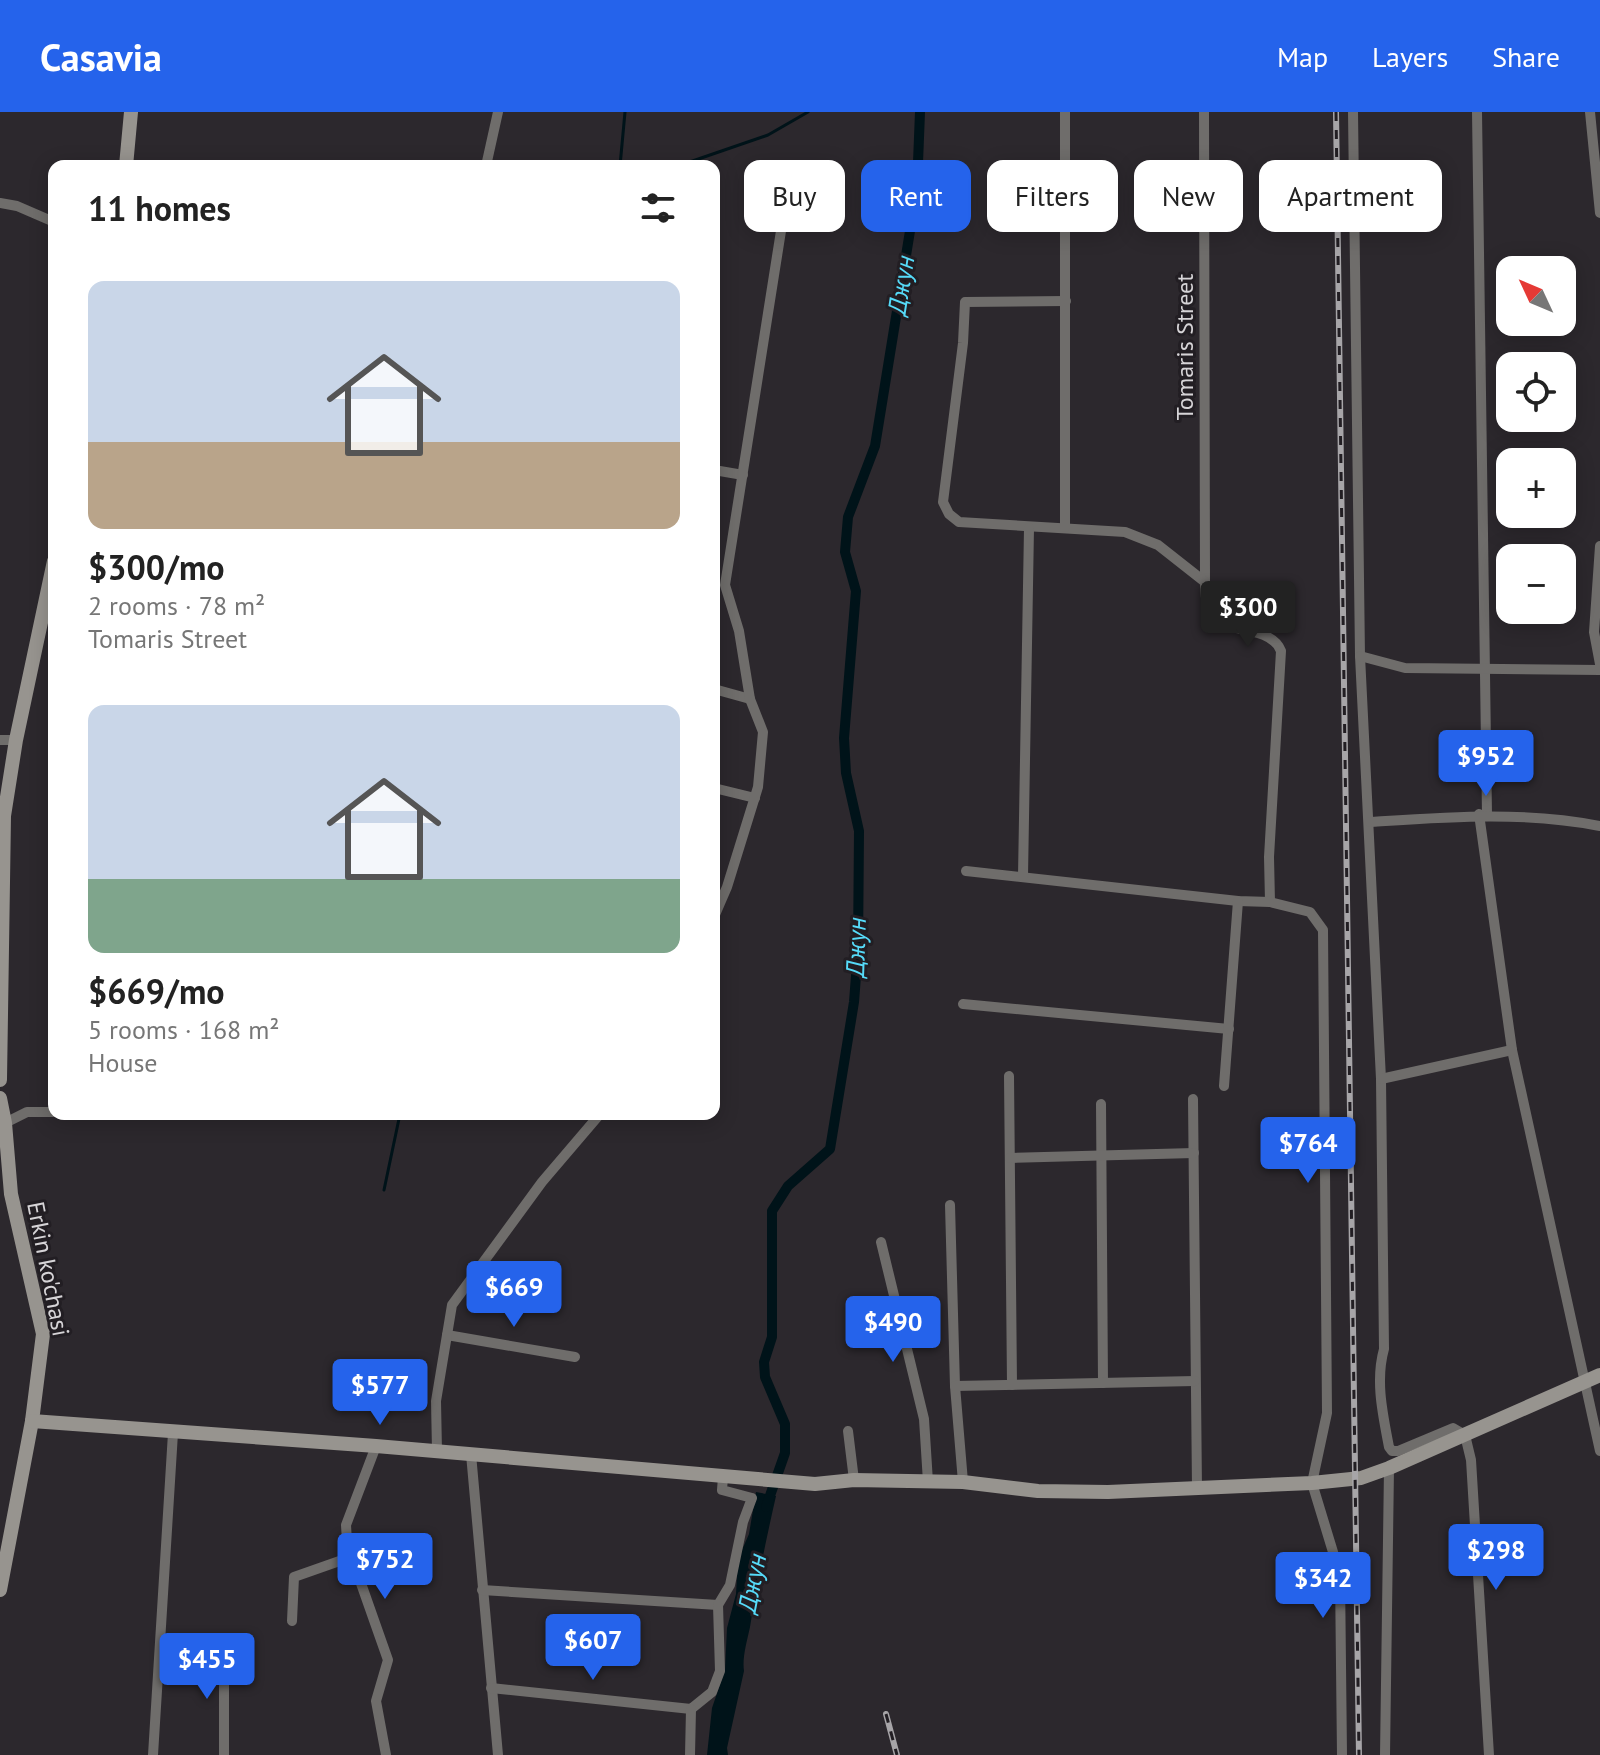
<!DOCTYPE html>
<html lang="en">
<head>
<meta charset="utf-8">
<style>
	:root { --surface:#fff; --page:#f6f6f6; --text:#222; --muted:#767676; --accent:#2563eb }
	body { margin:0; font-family:"PT Sans",sans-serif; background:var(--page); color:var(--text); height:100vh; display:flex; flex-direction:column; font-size:30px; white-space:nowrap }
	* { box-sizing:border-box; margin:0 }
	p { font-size:26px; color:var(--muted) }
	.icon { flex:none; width:44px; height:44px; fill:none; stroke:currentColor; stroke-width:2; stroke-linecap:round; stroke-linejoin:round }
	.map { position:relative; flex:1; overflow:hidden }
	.drawer { position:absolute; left:48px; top:48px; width:672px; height:960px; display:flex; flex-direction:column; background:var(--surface); border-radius:16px; box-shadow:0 4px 20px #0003 }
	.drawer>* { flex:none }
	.hud { position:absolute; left:744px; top:48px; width:736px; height:72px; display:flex; gap:16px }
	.needle { width:52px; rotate:314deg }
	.fabs { position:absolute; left:1496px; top:144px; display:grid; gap:16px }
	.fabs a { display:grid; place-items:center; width:80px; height:80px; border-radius:16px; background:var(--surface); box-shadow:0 4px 20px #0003; font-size:40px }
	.price { position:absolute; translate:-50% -68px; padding:0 18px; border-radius:8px; background:var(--accent); color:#fff; font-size:26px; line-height:52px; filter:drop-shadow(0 2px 4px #0008) }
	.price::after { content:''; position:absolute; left:50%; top:48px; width:24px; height:18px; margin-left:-12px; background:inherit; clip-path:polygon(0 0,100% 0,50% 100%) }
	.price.selected { background:#222; color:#fff }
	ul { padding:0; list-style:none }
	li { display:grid; align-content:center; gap:16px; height:424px; padding:0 40px }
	li span { display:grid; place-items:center; height:248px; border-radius:16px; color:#555 }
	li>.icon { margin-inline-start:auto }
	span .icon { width:144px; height:144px; fill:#fffc; stroke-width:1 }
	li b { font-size:34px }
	h2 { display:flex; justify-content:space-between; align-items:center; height:96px; padding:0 40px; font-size:34px }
	.chip { padding:0 28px; border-radius:16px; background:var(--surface); box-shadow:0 4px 20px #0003; font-size:28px; line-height:72px }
	.chip.selected { background:var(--accent); color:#fff }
	header { display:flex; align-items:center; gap:48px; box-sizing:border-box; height:112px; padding:0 40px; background:var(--accent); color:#fff }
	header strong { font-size:38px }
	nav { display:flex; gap:44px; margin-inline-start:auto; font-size:28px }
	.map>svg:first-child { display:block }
</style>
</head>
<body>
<header>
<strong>Casavia</strong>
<nav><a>Map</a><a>Layers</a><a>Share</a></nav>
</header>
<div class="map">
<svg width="1600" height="1643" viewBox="0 0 1600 1643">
	<rect width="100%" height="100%" fill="#2c282d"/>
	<!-- water -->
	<path fill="#001319" d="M756,1380L776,1384C766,1428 757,1471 750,1515C747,1529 742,1546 744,1559L727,1636L728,1643H707L712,1596L725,1558L727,1516L736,1482L738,1447L749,1422Z"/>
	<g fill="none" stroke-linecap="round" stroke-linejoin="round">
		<!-- stream -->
		<g stroke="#001319" stroke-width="3">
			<path d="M620,54L625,0"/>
			<path d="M678,54L768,23L808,0"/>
			<path d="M384,1078L400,1002"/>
		</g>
		<!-- canal -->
		<path stroke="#001319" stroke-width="10" d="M766,1395L785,1341V1312L765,1265L764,1250L772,1225V1099L788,1074L830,1037L854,890L858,838L859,719L846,661L844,626L856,479L845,440L848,405L875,334L917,76L920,0"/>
		<!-- minor -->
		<g stroke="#6f6d6b" stroke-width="10">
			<path d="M1204,0L1205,470"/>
			<path d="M1353,0L1360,544L1381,967L1384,1237C1375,1269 1383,1303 1389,1335L1392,1339H1398L1453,1316L1465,1323L1471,1348L1489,1643"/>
			<path d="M1477,0L1487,703"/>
			<path d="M1590,0L1600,101"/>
			<path d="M486,54L498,0"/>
			<path d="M0,91L17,94L54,110"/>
			<path d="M1066,189L965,190L963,231L943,390L949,402L959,410L1125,420L1158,433L1205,470C1205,489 1207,502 1223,513C1241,518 1274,519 1281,539L1269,745L1270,790"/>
			<path d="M714,358L743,363"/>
			<path d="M1065,415V0"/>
			<path d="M1600,434L1594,520L1600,552"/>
			<path d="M1360,544L1405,556L1600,558"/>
			<path d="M714,577L750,587"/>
			<path d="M0,628H16"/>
			<path d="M714,676L755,686"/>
			<path d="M1479,702L1512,938L1600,1339"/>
			<path d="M1370,710C1447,705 1523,699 1600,714"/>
			<path d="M966,759L1238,789L1270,790L1310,800L1323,818L1327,1301L1312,1371L1340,1463L1342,1643"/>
			<path d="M1023,764L1029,416"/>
			<path d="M714,805L727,775L758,675L763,620L750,587L739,519L725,473L784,100"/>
			<path d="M963,892L1229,917"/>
			<path d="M1009,964L1012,1273"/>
			<path d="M1381,967L1512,938"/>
			<path d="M1224,974L1238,789"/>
			<path d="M1193,987L1197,1377"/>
			<path d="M1101,992L1103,1271"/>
			<path d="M5,1011L27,1000H54"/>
			<path d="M1010,1046L1194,1041"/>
			<path d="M950,1093L955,1274L963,1370"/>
			<path d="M881,1130L924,1307L928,1370"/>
			<path d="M447,1223L575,1245"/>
			<path d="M955,1274L1195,1269"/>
			<path d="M848,1319L854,1368"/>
			<path d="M376,1334L346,1413L348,1446L357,1460L388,1548L376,1589L386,1643"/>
			<path d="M437,1339L436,1289L452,1193L542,1070L600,1002"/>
			<path d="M471,1342L498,1643"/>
			<path d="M482,1478L718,1493"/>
			<path d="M292,1509L294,1465L348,1446"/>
			<path d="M160,1549L224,1557"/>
			<path d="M491,1576L691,1597L712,1580L720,1559L718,1493L730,1473L743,1410L752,1386L722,1378L723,1365"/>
			<path d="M153,1643L173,1321"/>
			<path d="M224,1643V1557L226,1537"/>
			<path d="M690,1643L691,1597"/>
			<path d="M1385,1643L1389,1356"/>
		</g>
		<!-- secondary -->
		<g stroke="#97948f" stroke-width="14">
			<path d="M126,54L131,0"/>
			<path d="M0,968L4,704L16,628L54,449"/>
			<path d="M0,986L5,1011L11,1082L43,1222L32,1309L0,1478"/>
			<path d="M32,1309L376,1334L815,1372L854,1368L963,1370L1038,1379L1108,1380L1312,1371L1361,1366L1389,1356L1600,1263"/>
		</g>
		<defs>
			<g id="rail">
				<path d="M1336,0L1359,1643"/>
				<path d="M886,1602L897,1643"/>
			</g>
		</defs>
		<!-- rail casing -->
		<use href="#rail" stroke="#a7a5a8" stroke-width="6"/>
		<!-- rail -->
		<use href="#rail" stroke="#221e23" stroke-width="3" stroke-dasharray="9" stroke-linecap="butt"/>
	</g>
	<g text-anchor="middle" stroke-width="6" stroke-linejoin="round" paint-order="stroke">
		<!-- street labels -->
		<g font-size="24" fill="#d6d4d7" stroke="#221e23">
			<text transform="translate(1185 235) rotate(-90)" y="8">Tomaris Street</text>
			<text transform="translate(48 1157) rotate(79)" y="8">Erkin ko'chasi</text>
		</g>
		<!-- water labels -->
		<g font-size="26" font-style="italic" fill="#56dbf9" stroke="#221e23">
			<text transform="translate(901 173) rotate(-81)" y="9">Джун</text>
			<text transform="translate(856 835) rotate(-88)" y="9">Джун</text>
			<text transform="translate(752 1471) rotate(-79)" y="9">Джун</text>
		</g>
	</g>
</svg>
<div class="fabs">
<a><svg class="needle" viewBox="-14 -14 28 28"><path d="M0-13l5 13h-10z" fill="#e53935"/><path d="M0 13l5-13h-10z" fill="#767676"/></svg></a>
<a><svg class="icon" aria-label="locate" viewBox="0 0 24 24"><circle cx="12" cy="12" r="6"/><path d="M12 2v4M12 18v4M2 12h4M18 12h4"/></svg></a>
<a>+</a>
<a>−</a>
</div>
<b class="price selected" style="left:1248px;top:537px">$300</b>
<b class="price" style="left:1486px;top:686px">$952</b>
<b class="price" style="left:1308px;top:1073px">$764</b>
<b class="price" style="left:514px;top:1217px">$669</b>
<b class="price" style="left:893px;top:1252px">$490</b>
<b class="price" style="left:380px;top:1315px">$577</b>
<b class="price" style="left:1496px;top:1480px">$298</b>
<b class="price" style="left:385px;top:1489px">$752</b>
<b class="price" style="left:1323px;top:1508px">$342</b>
<b class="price" style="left:593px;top:1570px">$607</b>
<b class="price" style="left:207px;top:1589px">$455</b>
<div class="hud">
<a class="chip">Buy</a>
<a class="chip selected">Rent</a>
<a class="chip">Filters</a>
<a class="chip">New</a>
<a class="chip">Apartment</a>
</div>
<section class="drawer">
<h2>11 homes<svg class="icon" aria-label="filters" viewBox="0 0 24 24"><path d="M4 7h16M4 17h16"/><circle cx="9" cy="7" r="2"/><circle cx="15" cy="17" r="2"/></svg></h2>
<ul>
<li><span style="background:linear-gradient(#c9d6e8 65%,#b9a48a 0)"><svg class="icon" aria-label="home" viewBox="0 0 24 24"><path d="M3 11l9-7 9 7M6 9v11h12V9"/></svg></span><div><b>$300/mo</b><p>2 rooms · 78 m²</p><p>Tomaris Street</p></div></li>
<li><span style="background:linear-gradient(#c9d6e8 70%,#7fa58c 0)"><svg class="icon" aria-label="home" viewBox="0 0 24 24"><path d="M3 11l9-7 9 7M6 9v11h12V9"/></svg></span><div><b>$669/mo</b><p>5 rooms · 168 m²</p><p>House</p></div></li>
</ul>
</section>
</div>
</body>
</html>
